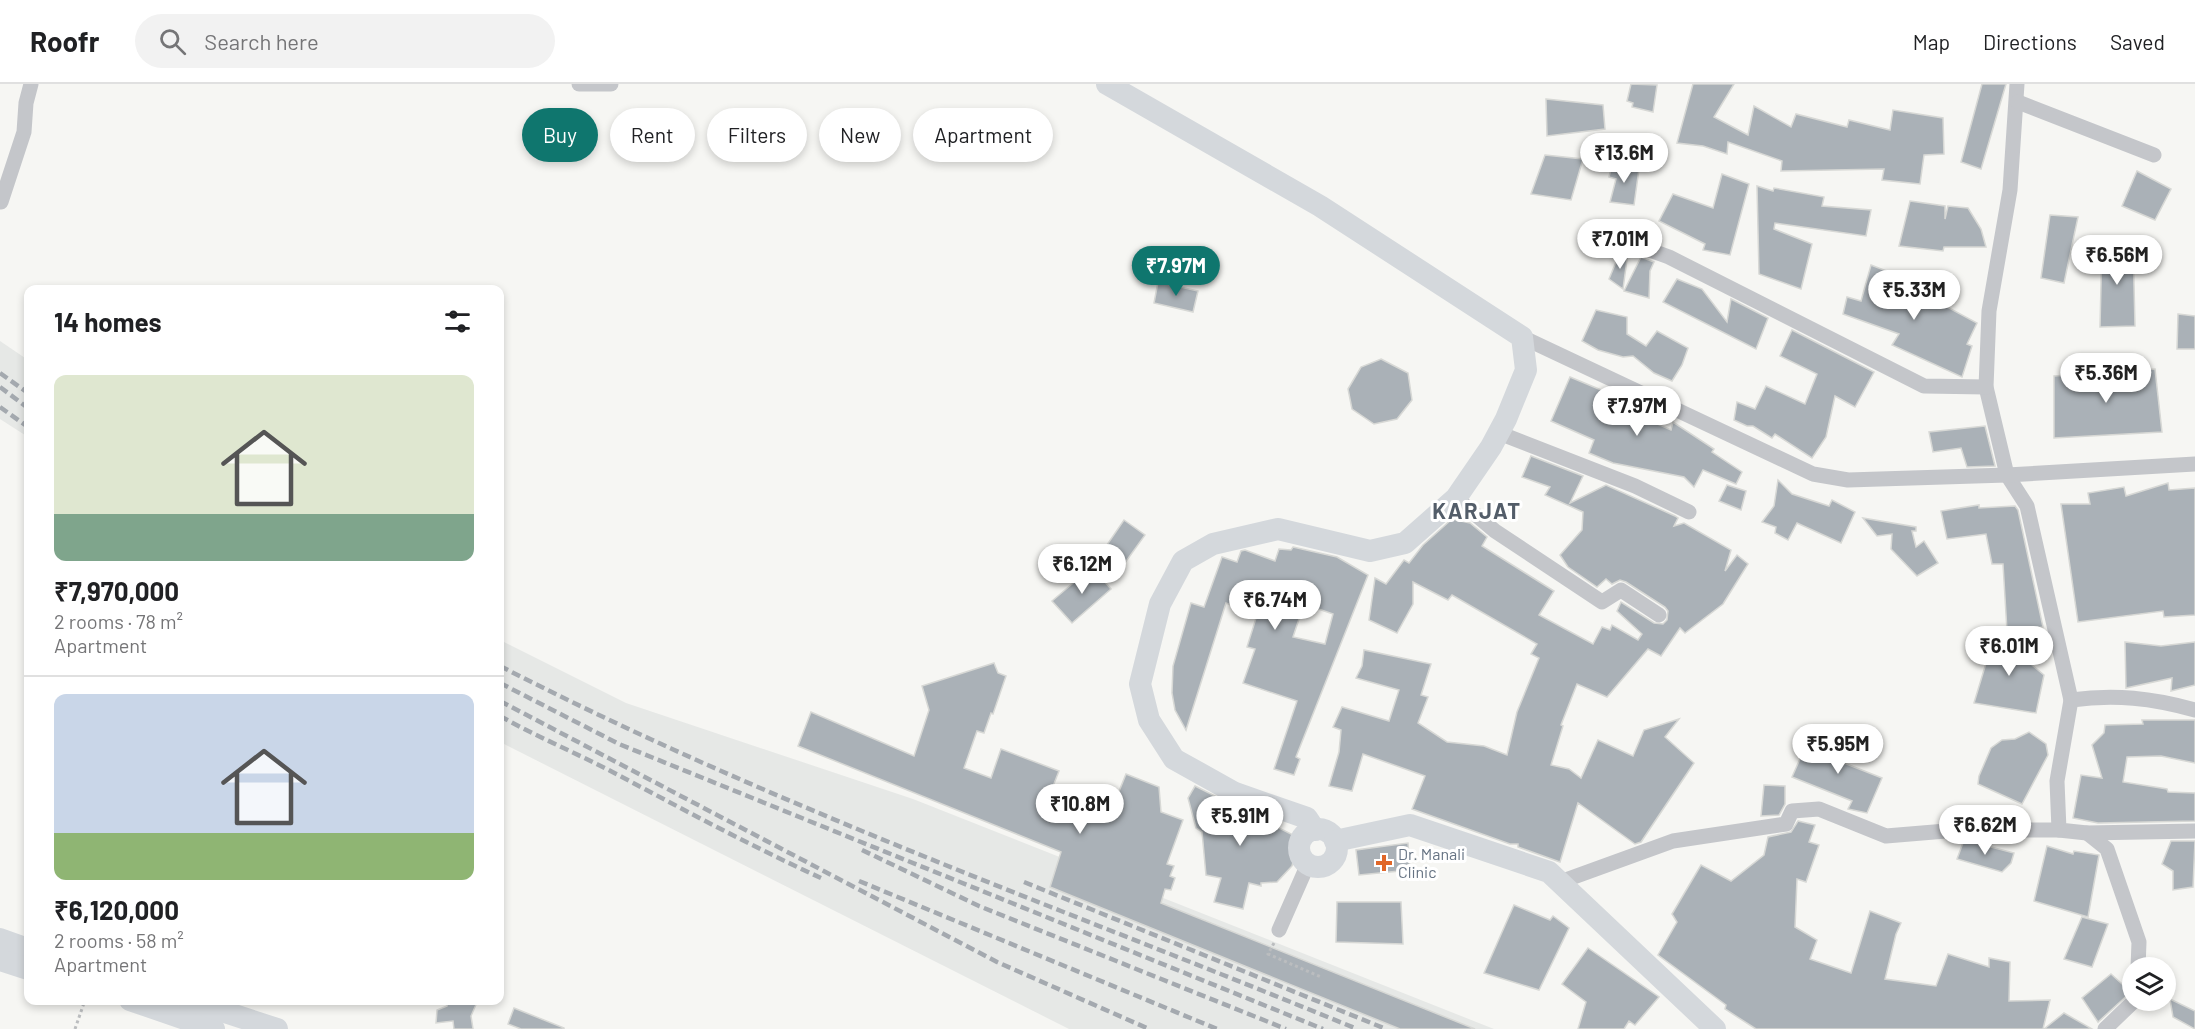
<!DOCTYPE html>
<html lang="en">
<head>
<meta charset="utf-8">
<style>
	:root { --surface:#fff; --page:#f2f2f2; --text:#202124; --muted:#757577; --line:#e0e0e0; --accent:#0f766e }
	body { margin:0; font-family:Barlow,sans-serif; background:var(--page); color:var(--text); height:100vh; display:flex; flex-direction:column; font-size:22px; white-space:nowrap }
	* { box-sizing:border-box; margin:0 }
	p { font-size:20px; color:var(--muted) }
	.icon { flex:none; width:33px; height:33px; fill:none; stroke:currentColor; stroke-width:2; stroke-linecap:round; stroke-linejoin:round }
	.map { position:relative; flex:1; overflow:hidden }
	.details { position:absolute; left:24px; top:201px; width:480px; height:720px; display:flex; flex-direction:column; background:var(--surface); border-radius:12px; box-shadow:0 3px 9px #0003 }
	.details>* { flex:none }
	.top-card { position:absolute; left:522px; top:24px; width:570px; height:54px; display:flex; gap:12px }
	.tools { position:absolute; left:2122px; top:873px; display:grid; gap:12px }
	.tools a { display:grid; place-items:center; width:54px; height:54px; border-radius:50%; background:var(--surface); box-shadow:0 3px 9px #0003; font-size:30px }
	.price { position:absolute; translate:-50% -51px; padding:0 14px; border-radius:21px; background:#fff; color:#222; font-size:20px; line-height:39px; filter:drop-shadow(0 2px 3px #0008) }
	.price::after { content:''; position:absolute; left:50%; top:36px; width:18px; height:14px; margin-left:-9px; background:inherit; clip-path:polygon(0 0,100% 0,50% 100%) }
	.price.on { background:var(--accent); color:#fff }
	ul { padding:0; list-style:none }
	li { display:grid; align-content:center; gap:12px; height:318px; padding:0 30px }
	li+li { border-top:2px solid var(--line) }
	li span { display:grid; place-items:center; height:186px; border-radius:12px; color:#555 }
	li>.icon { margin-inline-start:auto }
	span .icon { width:108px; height:108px; fill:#fffc; stroke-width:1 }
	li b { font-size:26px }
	h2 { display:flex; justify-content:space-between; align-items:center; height:72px; padding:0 30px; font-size:26px }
	.chip { padding:0 21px; border-radius:27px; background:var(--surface); box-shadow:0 3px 9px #0003; font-size:21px; line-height:54px }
	.chip.on { background:var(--accent); color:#fff }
	header { display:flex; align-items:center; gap:36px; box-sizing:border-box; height:84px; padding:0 30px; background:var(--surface); border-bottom:2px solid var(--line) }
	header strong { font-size:28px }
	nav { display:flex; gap:33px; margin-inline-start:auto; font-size:21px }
	.search { width:420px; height:54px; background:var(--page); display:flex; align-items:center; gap:15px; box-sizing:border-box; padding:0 21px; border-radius:33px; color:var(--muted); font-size:22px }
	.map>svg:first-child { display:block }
</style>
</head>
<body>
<header>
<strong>Roofr</strong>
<div class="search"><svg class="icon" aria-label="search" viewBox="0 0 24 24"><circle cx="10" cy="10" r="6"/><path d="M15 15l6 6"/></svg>Search here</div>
<nav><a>Map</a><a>Directions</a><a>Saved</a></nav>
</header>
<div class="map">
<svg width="2195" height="945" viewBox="0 0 2195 945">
	<rect width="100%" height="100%" fill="#f6f6f3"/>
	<!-- built -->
	<g fill="#e6e8e6">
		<path d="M0,257L28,276V353L0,335Z"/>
		<path d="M500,556L626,619L913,715L1494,945H1069L500,658Z"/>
	</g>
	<!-- building -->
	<g fill="#aab1b7" stroke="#d7d8d5" stroke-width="1.5" fill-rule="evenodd">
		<path d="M1631,0L1657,1L1653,28L1632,23L1633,19L1627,17Z"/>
		<path d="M1693,0H1734L1714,33L1748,51L1754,22L1791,43L1796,30L1847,43L1849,36L1890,46L1893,26L1943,34L1944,70L1924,71L1920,100L1882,96L1884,85L1781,87L1782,77L1728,58L1727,70L1703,62L1677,59Z"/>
		<path d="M1982,0H2006L1981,85L1961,78Z"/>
		<path d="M1546,15L1603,21L1605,45L1547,52Z"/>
		<path d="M1545,71L1583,75L1571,116L1531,110Z"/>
		<path d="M1612,80L1639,85L1634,121L1610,118L1616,95L1609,93Z"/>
		<path d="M2137,87L2171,105L2155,136L2122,122Z"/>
		<path d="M1722,90L1749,100L1730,171L1703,166L1705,160L1659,137L1673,110L1713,124Z"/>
		<path d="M1757,102L1773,107L1774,104L1824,113L1822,122L1871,126L1866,152L1775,139L1774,145L1812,160L1801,205L1759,190Z"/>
		<path d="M1910,117L1945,122V135L1948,122L1968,124L1981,145L1986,163H1944L1943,167L1899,162Z"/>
		<path d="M2050,131L2078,133L2064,199L2041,194Z"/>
		<path d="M2102,159H2133L2135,242L2100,243Z"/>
		<path d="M1621,166L1628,168L1623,205L1609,195Z"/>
		<path d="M1641,173L1654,178L1650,187L1649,214L1624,207Z"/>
		<path d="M1871,181L1912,197L1910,203L1977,239L1967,260L1972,262L1962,293L1892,261L1899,250L1843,230L1847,213L1861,217Z"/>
		<path d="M1677,195L1702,205L1727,238L1731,215L1768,234L1756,265L1663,218Z"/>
		<path d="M1158,198L1198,207L1193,228L1154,219Z"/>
		<path d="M1596,226L1627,233V250L1646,262L1657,247L1688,264L1682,281L1672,297L1654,289L1633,272L1623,273L1598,266L1582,257Z"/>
		<path d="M2178,230L2195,232V265H2177Z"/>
		<path d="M1792,246L1874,288L1855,323L1835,312L1826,353L1812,374L1775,350L1772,354L1753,342H1747L1734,336L1737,318L1755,325L1766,302L1805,320L1817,290L1780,272Z"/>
		<path d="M1381,275L1408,289L1412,316L1397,335L1374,340L1352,325L1348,305L1361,283Z"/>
		<path d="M2155,285L2162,348L2054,354V292Z"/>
		<path d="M1570,293L1606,308L1603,316L1671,346L1673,338L1714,365L1712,368L1742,388L1736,400L1703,386L1694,403L1684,393L1613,379L1589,369L1594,356L1551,337Z"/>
		<path d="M1985,342L1995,382L1967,383L1961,364L1933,368L1929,348Z"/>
		<path d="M1531,372L1583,392L1570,419L1606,401L1675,432L1678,434L1674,442L1684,439L1731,466L1725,487L1737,471L1748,480L1723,520L1685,549L1680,544L1661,572L1648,565L1607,613L1577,600L1561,641L1563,642L1551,681L1569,685L1581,694L1598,656L1633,672L1644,646L1679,635L1665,653L1694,679L1641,758L1635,760L1578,719L1560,778L1518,763V760H1510L1412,725L1425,692L1363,670L1352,707L1329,702L1339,668L1341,646L1333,643L1342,623L1389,637L1399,606L1356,594L1362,582L1364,566L1431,580L1421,611L1428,613L1418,639L1447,658L1484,662L1507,671L1517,628L1539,574L1531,570L1537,560L1452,511L1448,516L1413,498V520L1397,549L1369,536L1375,494L1386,500L1404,476L1409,479L1423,461L1452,435L1470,439L1487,453L1482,462L1554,507L1539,531L1593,560L1602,543L1610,546L1612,541L1638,556L1642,550L1617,527L1621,518L1654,539L1663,540L1667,536L1668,527L1665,523L1626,498L1620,496L1612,500L1606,495L1597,503L1568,483L1560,471L1582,446L1583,428L1545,411L1550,403L1522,393Z"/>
		<path d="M1778,396L1792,410L1829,422L1832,416L1855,428L1841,459L1797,439L1788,456L1775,449L1776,443L1762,438L1774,422Z"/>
		<path d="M2168,399L2169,406L2195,404V531L2164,533L2163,527L2078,538L2061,420H2090L2088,409L2124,403L2126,412Z"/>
		<path d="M1727,401L1746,407L1741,426L1719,417Z"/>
		<path d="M1979,421V424L2015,422L2018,426L2043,543L2007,547L2003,480H1992L1986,450L1947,455L1941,427Z"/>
		<path d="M1863,434L1916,443V447H1912L1916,463L1924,457L1938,479L1917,492L1891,465L1892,450L1877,452Z"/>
		<path d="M1124,436L1145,451L1122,483L1102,468Z"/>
		<path d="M1293,463L1337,473L1368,491L1296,673L1300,675L1294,691L1274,685L1297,617L1243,599L1255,565L1247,563L1257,531L1226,519L1186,646L1175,626L1172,609L1173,582L1191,519L1204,523L1222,473L1237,478L1241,467L1245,466L1275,477L1279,465L1291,466ZM1304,520L1333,530L1325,560L1293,553Z"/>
		<path d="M1092,483L1111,505L1072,539L1052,517Z"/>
		<path d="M1996,546L2015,554L2032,581L2044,591L2036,629L1974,619Z"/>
		<path d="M2125,558L2161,562L2195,558V601L2171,607L2172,594L2126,604Z"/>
		<path d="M994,579L998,589L1006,592L993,630L991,629L984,649L977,647L964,684L991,694L1001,665L1059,687L1048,715L1107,737L1126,690L1159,703L1161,728L1183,736L1167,780L1174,782L1170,792L1175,794L1171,806L1165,805L1161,819L1475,945H1400L1050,803L1061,768L798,662L811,628L914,672L929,626L922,602Z"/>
		<path d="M2142,636H2195V679L2161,672L2127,673L2123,698L2167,705L2168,708L2195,709V737L2098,739L2073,734L2081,691L2102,694L2092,661L2104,649L2105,641L2143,640Z"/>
		<path d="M2029,648L2046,660L2048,671L2022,720L1978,700L1979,692L1991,664L2002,656L2015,655Z"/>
		<path d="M1819,655H1831L1849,665L1844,679L1882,694L1867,729L1848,725L1852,717L1792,693L1803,668L1814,671Z"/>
		<path d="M1764,701L1785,702V720L1779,731L1761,732Z"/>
		<path d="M1195,702L1299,754L1292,782L1277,798L1261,799V802L1249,799L1243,825L1214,818L1221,794L1206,791L1202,748L1196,744L1188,714Z"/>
		<path d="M1798,737L1815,741L1809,758L1819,761L1806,798L1797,795L1795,843L1817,856L1810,875L1851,889L1870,827L1901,839L1896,850L1885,895L1936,902L1948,870L1989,883V874L2010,878L2009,917L2050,916L2043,945H1756L1725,925L1726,921L1658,871L1677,838L1672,830L1701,781L1731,797L1764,771L1768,753L1791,748Z"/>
		<path d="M1964,756L2014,769L2011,779L2002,788L1957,775Z"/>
		<path d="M2171,757H2195L2193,803L2173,806V787L2162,780Z"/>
		<path d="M1408,759L1410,786L1359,791L1356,766Z"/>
		<path d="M2047,762L2073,770L2074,767L2099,771L2088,833L2034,817Z"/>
		<path d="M1337,818H1401L1403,860L1336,858Z"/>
		<path d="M1514,821L1550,836L1553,832L1569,844L1539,906L1484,889Z"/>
		<path d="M2082,833L2108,840L2092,883L2064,875Z"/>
		<path d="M1588,864L1659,913L1635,941L1629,937L1624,945H1578L1586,918L1562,900Z"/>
		<path d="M2111,890L2131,908L2098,938L2082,914Z"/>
		<path d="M2170,915L2195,927V945L2173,933Z"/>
		<path d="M447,916H478L471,932L473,945H454L453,937L436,939L437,926L447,922Z"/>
		<path d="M514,924L564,944V945H521L508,940Z"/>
		<path d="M2064,929L2092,945H2044Z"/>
	</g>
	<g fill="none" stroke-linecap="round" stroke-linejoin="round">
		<!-- path -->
		<g stroke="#bbbdbf" stroke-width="3" stroke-dasharray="3 3" stroke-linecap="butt">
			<path d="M1274,859L1268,870L1321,893"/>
			<path d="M75,945L85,916"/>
		</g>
		<!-- street -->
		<g stroke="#c4c6ca" stroke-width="15">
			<path d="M579,0H611"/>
			<path d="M2017,0L2010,106L1989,227L1986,303L2007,391L2027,422L2071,616"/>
			<path d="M2018,18L2154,71"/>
			<path d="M1,118L24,48L26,19L31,0"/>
			<path d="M1592,145L1669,173L1924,302L1986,303"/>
			<path d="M1522,253L1813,390L1848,396L2007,391L2195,380"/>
			<path d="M1499,349L1635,402L1689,428"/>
			<path d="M1456,414L1495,447L1602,518L1621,506L1659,531"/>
			<path d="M2195,626C2152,614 2115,610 2071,616L2057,697L2059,746L2087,749L2195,747"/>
			<path d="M2087,749L2107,765L2139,858L2138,884"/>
			<path d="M1560,798L1673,757L1786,740L1792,727L1819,725L1886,752L1958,746H2059"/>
			<path d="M1279,846L1308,780"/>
			<path d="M2105,945L2135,916"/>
		</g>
		<!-- secondary -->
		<g stroke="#d4d8dc" stroke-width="22">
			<path d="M1107,0L1320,122L1522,253L1526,286L1506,335L1491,363L1456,414L1405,459L1370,467L1278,445L1213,460L1183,477L1160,520L1140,600L1149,636L1174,675L1235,709L1307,734L1315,746"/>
			<circle cx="1318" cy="764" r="19"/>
			<path d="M1335,757L1410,741L1549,788L1715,945"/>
			<path d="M0,855L28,865"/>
			<path d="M0,876L28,885"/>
			<path d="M130,916L214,945"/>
			<path d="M188,916L277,945"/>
		</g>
		<!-- rail -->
		<g stroke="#a4a9af" stroke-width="4.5" stroke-dasharray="9 4.5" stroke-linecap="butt">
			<path d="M0,289L28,309"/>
			<path d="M0,303L28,324"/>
			<path d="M0,323L28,343"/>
			<path d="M500,582C776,724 1070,827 1357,945"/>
			<path d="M500,599L619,660L1323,945"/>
			<path d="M500,617L997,878L1149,945"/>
			<path d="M500,632C539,654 581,671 622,693C688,728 753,763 821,794"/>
			<path d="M862,766L979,822L1286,945"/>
			<path d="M859,797L1217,945"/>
			<path d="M1024,798L1386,945"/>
		</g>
	</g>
	<!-- markers -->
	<path fill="#e06729" stroke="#fff" stroke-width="2" d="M1381 770h6v6h6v6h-6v6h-6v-6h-6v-6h6z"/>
	<g text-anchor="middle" stroke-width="6" stroke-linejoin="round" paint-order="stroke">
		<!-- poi labels -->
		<g font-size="16" fill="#667383" stroke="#fff" text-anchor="start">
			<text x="1398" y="776">Dr. Manali<tspan x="1398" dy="18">Clinic</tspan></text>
		</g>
		<!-- district labels -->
		<g font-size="22" font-weight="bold" letter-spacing="1.5" fill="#535d69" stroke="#fff">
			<text x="1477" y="435">KARJAT</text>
		</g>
	</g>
</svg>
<div class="tools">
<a><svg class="icon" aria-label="layers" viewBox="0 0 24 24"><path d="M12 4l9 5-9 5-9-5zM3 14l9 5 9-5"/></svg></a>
</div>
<b class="price" style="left:1624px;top:100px">₹13.6M</b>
<b class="price" style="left:1620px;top:186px">₹7.01M</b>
<b class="price" style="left:2117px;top:202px">₹6.56M</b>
<b class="price on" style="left:1176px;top:213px">₹7.97M</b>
<b class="price" style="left:1914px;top:237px">₹5.33M</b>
<b class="price" style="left:2106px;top:320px">₹5.36M</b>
<b class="price" style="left:1637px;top:353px">₹7.97M</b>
<b class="price" style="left:1082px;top:511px">₹6.12M</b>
<b class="price" style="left:1275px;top:547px">₹6.74M</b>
<b class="price" style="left:2009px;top:593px">₹6.01M</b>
<b class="price" style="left:1838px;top:691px">₹5.95M</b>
<b class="price" style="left:1080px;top:751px">₹10.8M</b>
<b class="price" style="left:1240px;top:763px">₹5.91M</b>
<b class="price" style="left:1985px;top:772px">₹6.62M</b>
<div class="top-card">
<a class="chip on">Buy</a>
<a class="chip">Rent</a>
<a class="chip">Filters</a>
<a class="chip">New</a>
<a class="chip">Apartment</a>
</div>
<section class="details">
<h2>14 homes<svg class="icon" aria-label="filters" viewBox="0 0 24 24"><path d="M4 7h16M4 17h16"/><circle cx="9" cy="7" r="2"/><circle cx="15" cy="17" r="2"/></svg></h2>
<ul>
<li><span style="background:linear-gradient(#dfe7d0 75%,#7fa58c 0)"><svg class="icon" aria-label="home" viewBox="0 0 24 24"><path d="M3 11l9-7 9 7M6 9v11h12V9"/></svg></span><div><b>₹7,970,000</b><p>2 rooms · 78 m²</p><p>Apartment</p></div></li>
<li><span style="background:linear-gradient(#c9d6e8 75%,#8fb573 0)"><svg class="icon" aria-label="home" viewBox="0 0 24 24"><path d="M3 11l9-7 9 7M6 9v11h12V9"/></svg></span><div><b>₹6,120,000</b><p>2 rooms · 58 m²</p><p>Apartment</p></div></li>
</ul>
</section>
</div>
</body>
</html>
